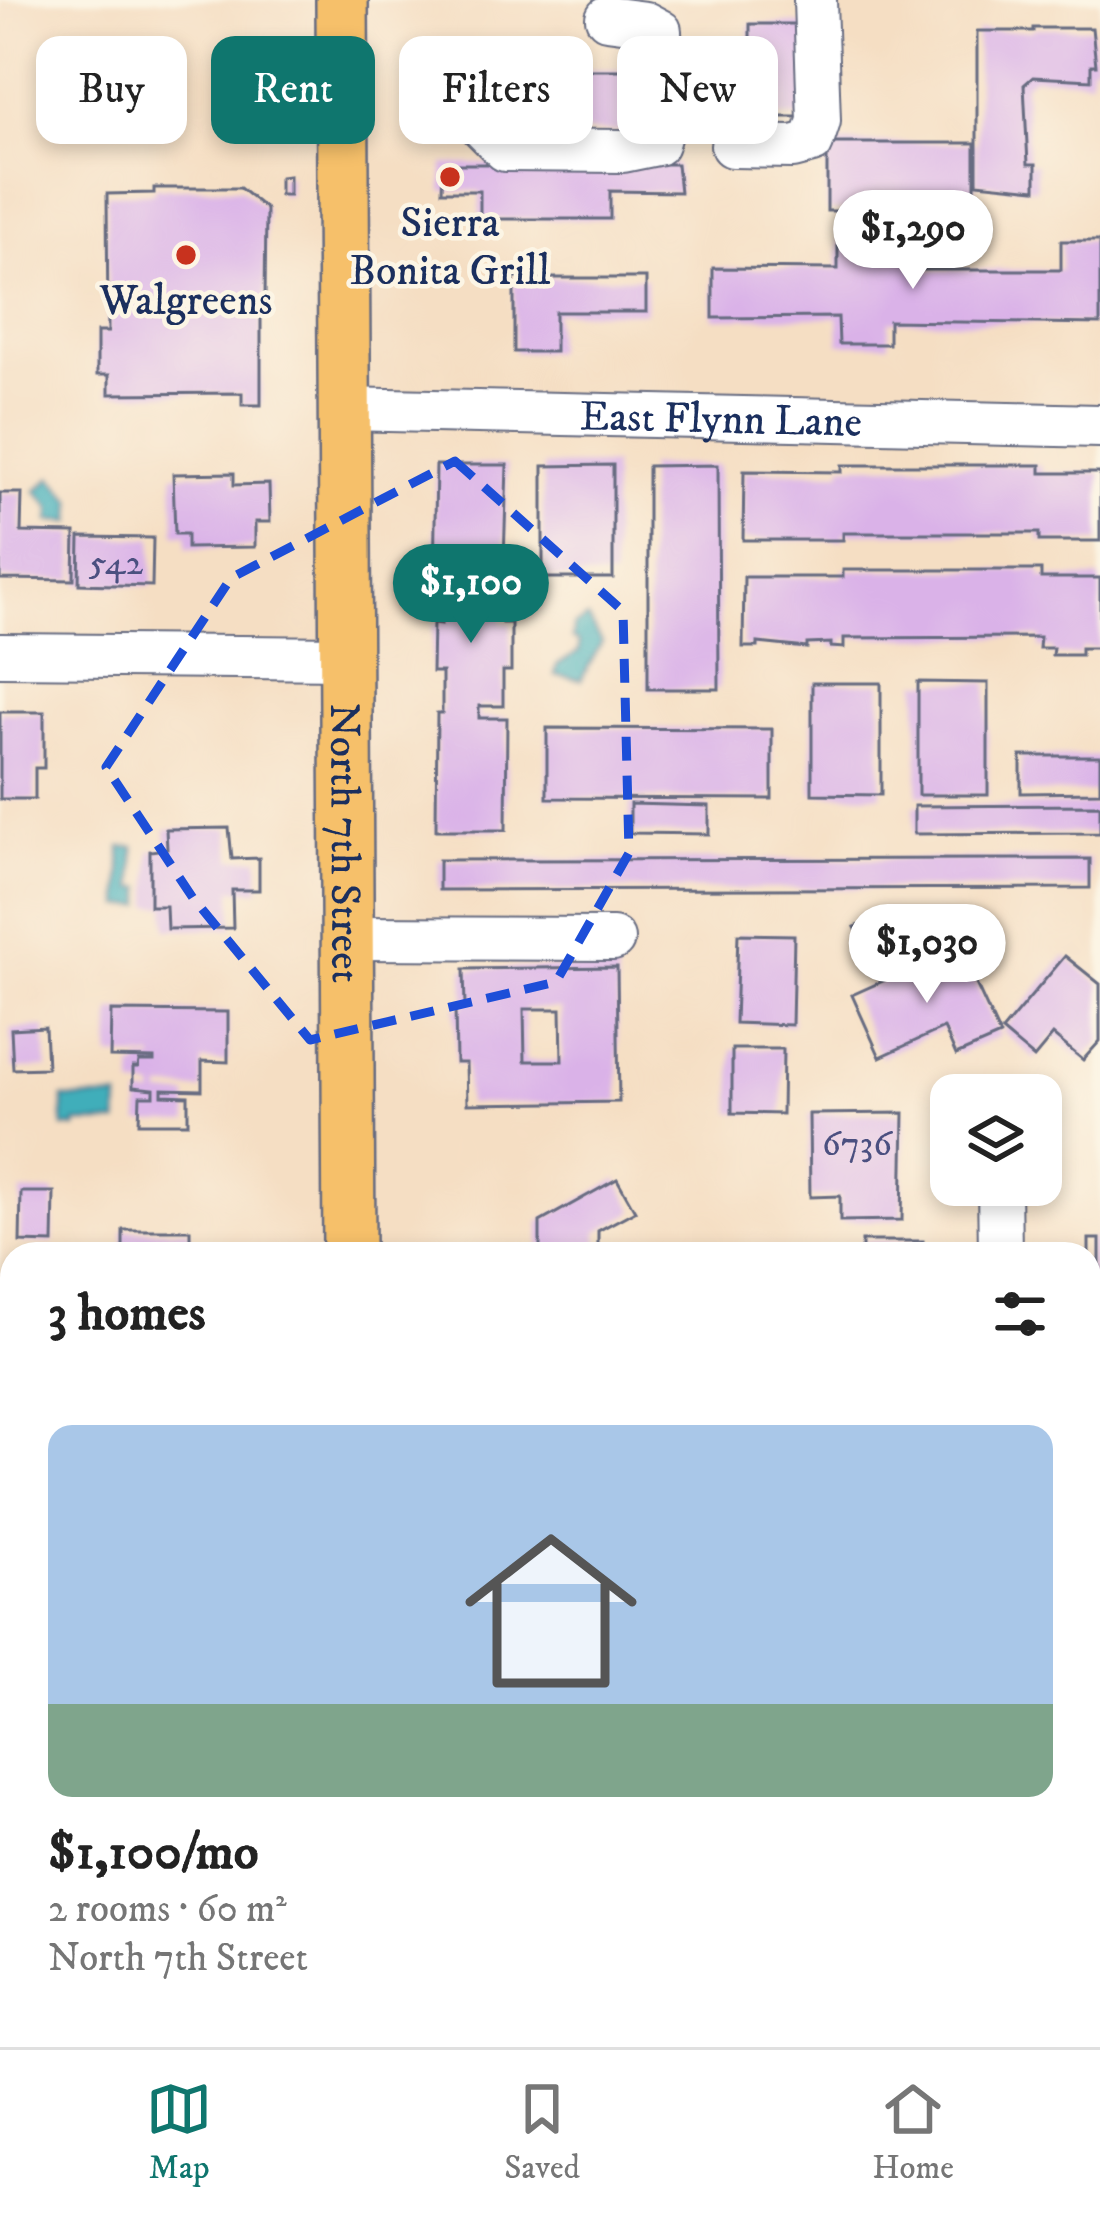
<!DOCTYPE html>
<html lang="en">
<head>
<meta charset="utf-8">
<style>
	:root { --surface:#fff; --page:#f2f2f2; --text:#222; --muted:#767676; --line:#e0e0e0; --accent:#0f766e }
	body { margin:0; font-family:"IM FELL DW Pica",serif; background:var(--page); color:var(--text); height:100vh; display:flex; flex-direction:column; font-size:45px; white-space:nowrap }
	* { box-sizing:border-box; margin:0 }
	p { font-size:39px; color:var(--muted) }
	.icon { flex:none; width:66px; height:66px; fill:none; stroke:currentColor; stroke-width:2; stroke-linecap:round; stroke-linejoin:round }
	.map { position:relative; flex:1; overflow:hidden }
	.sheet { position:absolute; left:0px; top:1242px; width:1101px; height:807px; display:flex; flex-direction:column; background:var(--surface); border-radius:36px 36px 0 0; box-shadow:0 6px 18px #0003 }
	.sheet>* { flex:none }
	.top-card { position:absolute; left:36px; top:36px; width:1029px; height:108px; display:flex; gap:24px }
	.tools { position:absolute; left:930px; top:1074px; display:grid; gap:24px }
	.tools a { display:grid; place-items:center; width:132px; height:132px; border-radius:24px; background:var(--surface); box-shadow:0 6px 18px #0003; font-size:60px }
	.price { position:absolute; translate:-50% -102px; padding:0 27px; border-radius:42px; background:#fff; color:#222; font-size:39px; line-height:78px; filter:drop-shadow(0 3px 6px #0008) }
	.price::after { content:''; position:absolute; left:50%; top:72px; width:36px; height:27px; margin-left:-18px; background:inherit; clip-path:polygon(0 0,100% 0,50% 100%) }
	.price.on { background:var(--accent); color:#fff }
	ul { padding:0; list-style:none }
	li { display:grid; align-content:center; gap:24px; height:636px; padding:0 48px }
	li span { display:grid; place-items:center; height:372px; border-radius:24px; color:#555 }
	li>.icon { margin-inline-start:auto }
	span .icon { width:216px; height:216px; fill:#fffc; stroke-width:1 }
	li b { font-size:51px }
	h2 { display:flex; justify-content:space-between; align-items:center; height:144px; padding:0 48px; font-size:51px }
	.tag { padding:0 42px; border-radius:24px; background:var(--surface); box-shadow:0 6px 18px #0003; font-size:42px; line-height:108px }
	.tag.on { background:var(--accent); color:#fff }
	.menu { display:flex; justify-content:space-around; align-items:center; height:168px; border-top:3px solid var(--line); background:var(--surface); font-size:33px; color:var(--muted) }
	.menu a { display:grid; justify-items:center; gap:6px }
	.menu .on { color:var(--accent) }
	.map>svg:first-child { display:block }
</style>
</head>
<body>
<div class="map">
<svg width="1100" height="2047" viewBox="0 0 1100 2047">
	<rect width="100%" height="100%" fill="#fcf5e5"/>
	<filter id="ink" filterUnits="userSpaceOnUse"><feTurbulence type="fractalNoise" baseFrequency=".00833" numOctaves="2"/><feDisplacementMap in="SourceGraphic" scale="24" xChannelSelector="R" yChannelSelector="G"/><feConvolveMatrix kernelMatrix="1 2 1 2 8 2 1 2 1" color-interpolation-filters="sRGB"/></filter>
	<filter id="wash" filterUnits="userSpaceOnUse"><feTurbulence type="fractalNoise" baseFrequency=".004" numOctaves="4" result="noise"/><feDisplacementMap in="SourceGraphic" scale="48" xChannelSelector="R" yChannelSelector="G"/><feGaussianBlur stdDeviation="2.7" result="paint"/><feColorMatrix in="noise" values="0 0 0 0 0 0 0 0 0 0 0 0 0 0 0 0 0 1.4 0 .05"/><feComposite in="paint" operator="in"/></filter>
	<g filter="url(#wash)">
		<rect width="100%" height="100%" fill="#f5dec3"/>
		<!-- water -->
		<g fill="#3faeba" stroke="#2d6e8c" stroke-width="3">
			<path d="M52,477L73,501L72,522L50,521L51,508L36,491Z"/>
			<path d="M588,618L602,642L581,680L555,675L557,665L579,652V642L572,638L573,626Z"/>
			<path d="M121,847H134V888H143V906H121Z"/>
			<path d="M63,1098H119L118,1123H76V1128L63,1127Z"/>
		</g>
		<g id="blocks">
			<!-- building -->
			<g fill="#dab2e8" fill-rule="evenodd">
				<path d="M750,24H807L808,117H751L746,56H750Z"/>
				<path d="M1033,28H1092L1096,65H1091V80L1033,77L1024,85L1028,164H1036V189L977,183V31H1033Z"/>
				<path d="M538,70H623V76L644,71L643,132L543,131V96H538Z"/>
				<path d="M827,143H975V210L827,211Z"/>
				<path d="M443,164H677L680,192L610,191V219H480V191H442Z"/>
				<path d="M289,176V195H280V177Z"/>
				<path d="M154,188H240L266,209L265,300H261V405H242V393L109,394V375H97V332H108L107,194L154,193Z"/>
				<path d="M838,239H889V260L922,259L923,270H1061V241H1100V324L889,321V344H839L838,317L713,318V268L838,269Z"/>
				<path d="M514,278H646V312H555V352H514Z"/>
				<path d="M436,465H507L502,623H511V671H503V706H479V718H507L506,830H436L437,713H442V672H432L433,623L441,624V582H434Z"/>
				<path d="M613,465V578H543V466Z"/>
				<path d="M718,465L719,689H648V466Z"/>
				<path d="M842,465H1041V473H1100V541H1039V533H843V540H743L744,471L842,472Z"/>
				<path d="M234,473V485L269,484L270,522H255V547L187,548V534H175L173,474Z"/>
				<path d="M0,493H22L21,532L75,533L74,580L0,579Z"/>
				<path d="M80,537L153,538L152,586L79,584Z"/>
				<path d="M843,570H1041V578H1100V648H1081V655H1052L1053,648H1039L1040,637L844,638V648L831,647V643L807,644V648L758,643V647H743L744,577H843Z"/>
				<path d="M918,682L988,683V795H918Z"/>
				<path d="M812,683H881V795L812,794Z"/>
				<path d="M0,712H44V768H35V799H0Z"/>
				<path d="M547,728L772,729V799L547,798Z"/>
				<path d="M1021,756H1100V792L1021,793Z"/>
				<path d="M630,804L709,806V834L630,833Z"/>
				<path d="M1100,805V833L914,834V806Z"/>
				<path d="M229,828L232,859L259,858V890H232L233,928L167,929L166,906H150V851L167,849L166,829Z"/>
				<path d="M1090,859V888L439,890V860Z"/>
				<path d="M887,914L901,938L869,956L855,927Z"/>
				<path d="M738,934L794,935L792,1025L735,1023Z"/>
				<path d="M959,947L1000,1036L956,1055L944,1028L880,1057L852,995Z"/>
				<path d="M1065,956L1100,984V1041L1083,1060L1053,1035L1034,1058L1002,1031Z"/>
				<path d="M617,967L619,1102L467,1104L466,1063H456L455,1007H465L464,969ZM524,1009H561L562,1061H525Z"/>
				<path d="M111,1011L228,1012V1062L202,1061V1090L162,1089V1095L188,1096V1123H139L140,1096H154V1089L133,1087V1067H138L139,1061H154V1058L110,1057Z"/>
				<path d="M45,1027L47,1068L13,1069L11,1029Z"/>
				<path d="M732,1049H783L782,1114L732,1113Z"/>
				<path d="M904,1113L902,1220L840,1221V1196L810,1197L809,1114Z"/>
				<path d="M617,1179L635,1211L598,1231V1254H540V1222Z"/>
				<path d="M21,1192H54L53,1243L20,1242Z"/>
				<rect x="123" y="1230" width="67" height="24"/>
				<rect x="1089" y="1239" width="11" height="50"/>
				<rect x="862" y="1241" width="61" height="13"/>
				<rect x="1089" y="1320" width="11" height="45"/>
				<rect x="1089" y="1386" width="11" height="121"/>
				<path d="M1100,1528V1650H1089V1529Z"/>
				<rect x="1089" y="1677" width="11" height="111"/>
				<path d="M1089,1978H1100V2047H1083V2037H1089Z"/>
				<path d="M62,2037H104V2041H131V2047H24V2042H62Z"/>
				<rect x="172" y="2037" width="103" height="10"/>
				<path d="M619,2037H661V2042L619,2043Z"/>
				<path d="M977,2037H1041L1040,2047H977Z"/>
				<path d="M734,2040L837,2043V2047H733Z"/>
			</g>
		</g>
	</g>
	<g filter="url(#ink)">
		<use href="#blocks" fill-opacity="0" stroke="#676c81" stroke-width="3"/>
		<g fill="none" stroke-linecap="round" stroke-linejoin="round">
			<defs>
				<g id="minor">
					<path d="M481,126L505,150L623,151L657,144L663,123L660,31L645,23L607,18"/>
					<path d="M732,146L793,147L812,142L819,121L815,0"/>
					<path id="s1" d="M343,409L1100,426"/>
					<path d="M0,655L346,658"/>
					<path d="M347,938L613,939"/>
					<path d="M999,1185L1000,1254"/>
					<path d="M1089,1838H1100"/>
					<path d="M0,1890H12"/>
				</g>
				<g id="major">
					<path id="s2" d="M342,0L349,1254"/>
					<path d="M354,2037V2047"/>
				</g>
			</defs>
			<!-- minor casing -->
			<use href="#minor" stroke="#676c81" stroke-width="46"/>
			<!-- major casing -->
			<use href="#major" stroke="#676c81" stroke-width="56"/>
			<!-- minor -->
			<use href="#minor" stroke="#fff" stroke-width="42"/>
			<!-- major -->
			<use href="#major" stroke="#f6c06b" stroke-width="51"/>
		</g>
	</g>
	<!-- marked area -->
	<path fill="none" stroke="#1d4ed8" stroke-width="9" stroke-dasharray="24 15" stroke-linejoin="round" d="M455,461L623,611L629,853L556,982L310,1040L193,898L106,767L231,578Z"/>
	<!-- markers -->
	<g fill="#c8321e" stroke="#fcf5e5" stroke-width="4.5">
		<circle cx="450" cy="177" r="12"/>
		<circle cx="186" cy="255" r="12"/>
	</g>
	<g text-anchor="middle" stroke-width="9" stroke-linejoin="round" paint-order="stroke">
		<!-- number labels -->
		<g font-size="36" fill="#4b5080">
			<text x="116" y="574">542</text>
			<text x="857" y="1155">6736</text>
		</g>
		<!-- poi labels -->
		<g font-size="42" fill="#1b2f5e" stroke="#fcf5e5">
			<text x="450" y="236">Sierra<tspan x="450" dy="48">Bonita Grill</tspan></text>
			<text x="186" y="314">Walgreens</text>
		</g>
		<!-- street labels -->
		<g font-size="42" fill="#1b2f5e" stroke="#fcf5e5">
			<text dy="15" stroke="none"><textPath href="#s1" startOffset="378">East Flynn Lane</textPath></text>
			<text dy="15" stroke="none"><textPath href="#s2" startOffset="843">North 7th Street</textPath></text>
		</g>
	</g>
</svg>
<div class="tools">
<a><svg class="icon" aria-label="layers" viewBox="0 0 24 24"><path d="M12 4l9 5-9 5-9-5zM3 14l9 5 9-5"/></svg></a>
</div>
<b class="price" style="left:913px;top:292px">$1,290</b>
<b class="price on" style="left:471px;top:646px">$1,100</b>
<b class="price" style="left:927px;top:1006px">$1,030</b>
<div class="top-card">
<a class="tag">Buy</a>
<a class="tag on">Rent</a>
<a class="tag">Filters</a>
<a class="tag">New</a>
</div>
<section class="sheet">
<h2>3 homes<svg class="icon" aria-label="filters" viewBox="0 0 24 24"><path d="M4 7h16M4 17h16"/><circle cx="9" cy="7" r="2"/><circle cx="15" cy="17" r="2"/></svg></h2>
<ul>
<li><span style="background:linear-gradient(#a9c7e8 75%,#7fa58c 0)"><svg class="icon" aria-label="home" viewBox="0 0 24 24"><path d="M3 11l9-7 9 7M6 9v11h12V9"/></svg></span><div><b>$1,100/mo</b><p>2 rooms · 60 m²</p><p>North 7th Street</p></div></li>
</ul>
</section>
</div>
<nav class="menu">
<a class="on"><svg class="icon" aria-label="map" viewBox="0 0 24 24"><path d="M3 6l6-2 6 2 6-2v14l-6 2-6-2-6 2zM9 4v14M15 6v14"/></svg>Map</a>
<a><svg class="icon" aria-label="saved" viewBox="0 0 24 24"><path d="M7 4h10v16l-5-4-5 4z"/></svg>Saved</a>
<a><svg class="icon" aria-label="home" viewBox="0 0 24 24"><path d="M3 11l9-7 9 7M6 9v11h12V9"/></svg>Home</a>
</nav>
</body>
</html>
